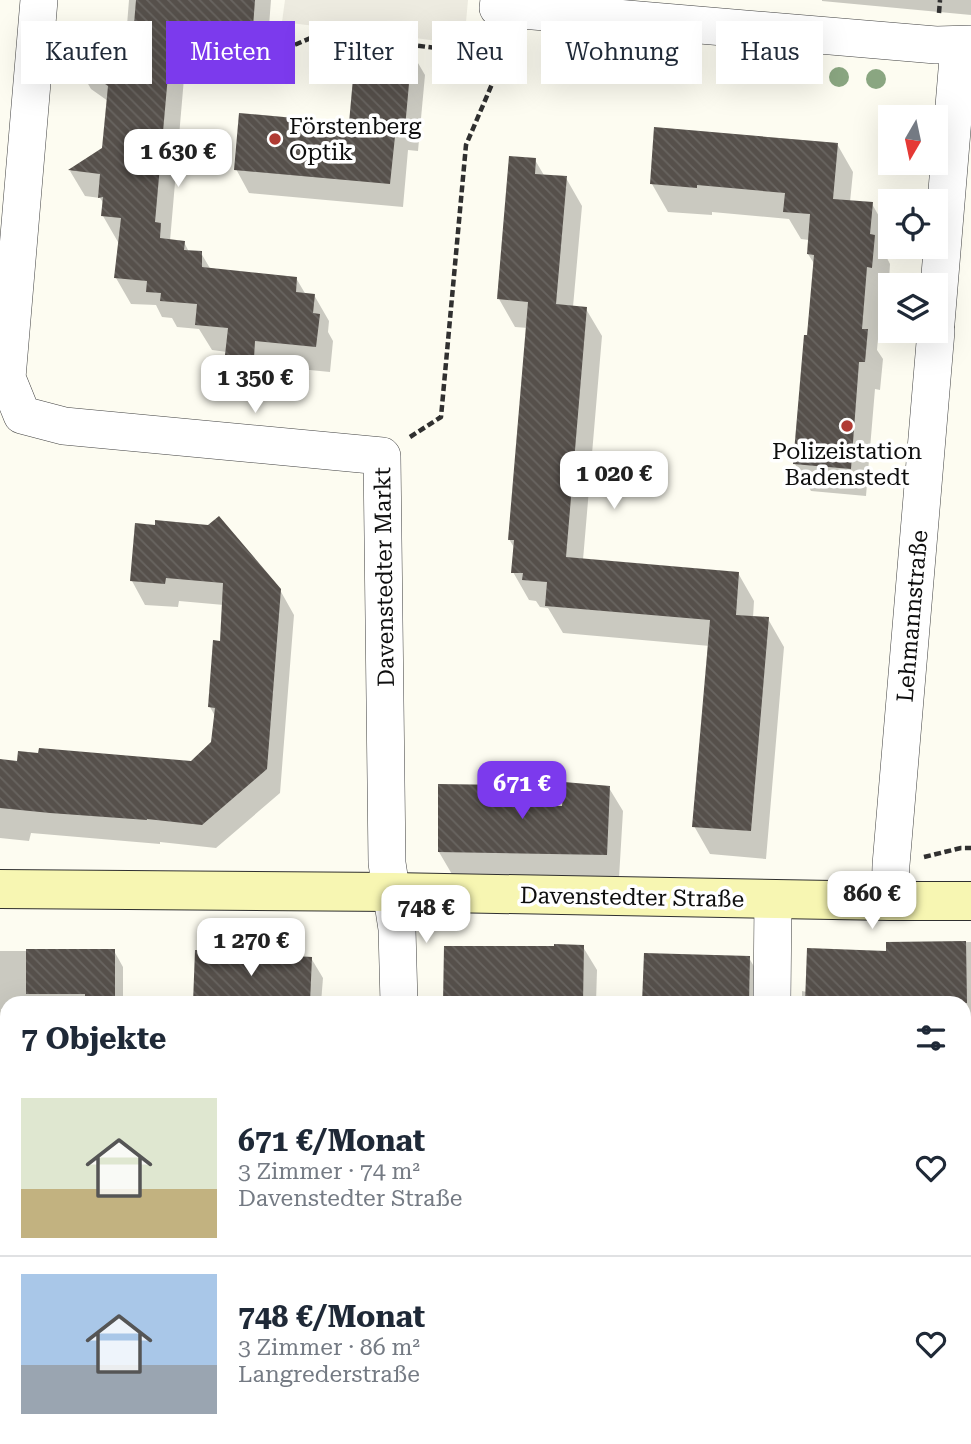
<!DOCTYPE html>
<html lang="de">
<head>
<meta charset="utf-8">
<style>
	:root { --surface:#fff; --page:#f2f2f3; --text:#1f2937; --muted:#747a83; --line:#e0e1e3; --accent:#7c3aed }
	body { margin:0; font-family:"Roboto Serif",serif; background:var(--page); color:var(--text); height:100vh; display:flex; flex-direction:column; font-size:26px; white-space:nowrap }
	* { box-sizing:border-box; margin:0 }
	p { font-size:23px; color:var(--muted) }
	.icon { flex:none; width:38px; height:38px; fill:none; stroke:currentColor; stroke-width:2; stroke-linecap:round; stroke-linejoin:round }
	.map { position:relative; flex:1; overflow:hidden }
	.panel { position:absolute; left:0px; top:996px; width:971px; height:450px; display:flex; flex-direction:column; background:var(--surface); border-radius:21px 21px 0 0; box-shadow:0 7px 28px #0002 }
	.panel>* { flex:none }
	.banner { position:absolute; left:21px; top:21px; width:929px; height:63px; display:flex; gap:14px }
	.needle { width:46px; rotate:189deg }
	.fabs { position:absolute; left:878px; top:105px; display:grid; gap:14px }
	.fabs a { display:grid; place-items:center; width:70px; height:70px; border-radius:0px; background:var(--surface); box-shadow:0 7px 28px #0002; font-size:35px }
	.price { position:absolute; translate:-50% -60px; padding:0 16px; border-radius:14px; background:#fff; color:#222; font-size:23px; line-height:46px; filter:drop-shadow(0 2px 4px #0008) }
	.price::after { content:''; position:absolute; left:50%; top:42px; width:21px; height:16px; margin-left:-10px; background:inherit; clip-path:polygon(0 0,100% 0,50% 100%) }
	.price.active { background:var(--accent); color:#fff }
	ul { padding:0; list-style:none }
	li { display:flex; align-items:center; gap:21px; height:175px; padding:0 21px }
	li+li { border-top:2px solid var(--line) }
	li span { display:grid; place-items:center; flex:none; width:196px; height:140px; border-radius:0px; color:#555 }
	li>.icon { margin-inline-start:auto }
	span .icon { width:84px; height:84px; fill:#fffc; stroke-width:1 }
	li b { font-size:30px }
	h2 { display:flex; justify-content:space-between; align-items:center; height:84px; padding:0 21px; font-size:30px }
	.chip { padding:0 24px; border-radius:0px; background:var(--surface); box-shadow:0 7px 28px #0002; font-size:24px; line-height:63px }
	.chip.active { background:var(--accent); color:#fff }
	.map>svg:first-child { display:block }
</style>
</head>
<body>
<div class="map">
<svg width="971" height="1444" viewBox="0 0 971 1444">
	<defs>
		<pattern id="building-back-hatch" width="6" height="6" patternUnits="userSpaceOnUse" patternTransform="scale(1.75)"><rect width="6" height="6" fill="#56504b"/><path d="M-1 5l2 2M0 0l6 6M5-1l2 2" fill="none" stroke="#696561"/></pattern>
	</defs>
	<rect width="100%" height="100%" fill="#fdfcf1"/>
	<!-- plaza -->
	<path fill="#edebe0" d="M285,0H468L464,44L282,22Z"/>
	<!-- shadow -->
	<g fill="#0003">
		<path d="M129,0H271L267,52L199,46L198,56L186,55L170,241L184,242L189,252L201,253L211,270L296,278L306,295H314L329,321L328,332L333,341L330,372L269,366L268,383L242,380L227,355V352L212,350L199,329L177,327L172,318L162,317L156,305L131,304L116,278L120,242H118L103,216L104,204L100,198L85,196L70,171L104,149L108,101L91,89L77,65L111,66L127,25Z"/>
		<path d="M822,0H971V15L822,1Z"/>
		<path d="M411,51L425,75L418,151L408,150L403,207L249,193L236,169L351,125Z"/>
		<path d="M837,144L853,172L850,202L872,204L888,232L886,256L890,264L888,295H882L877,350L883,359L880,390L875,389L866,496L811,491L795,464L815,265L808,254L809,240L801,239L789,219L712,212V215L668,212L652,184Z"/>
		<path d="M535,160L545,177L566,178L582,206L573,307L586,309L602,336L583,560L738,573L754,601L753,618L768,619L784,647L766,859L710,854L694,826L710,646L563,633L548,608L540,607L536,601L529,600L513,572L515,549L509,539L528,328L515,327L499,299Z"/>
		<path d="M137,525L280,590L294,615L280,793L216,848L160,842V844L31,833L29,841L0,838V761L18,762L192,763L212,743L215,716L210,707L221,643L224,605L179,601L178,607L145,605L132,581Z"/>
		<path d="M515,787L527,807L564,808L609,788L623,811L619,878L453,876L439,852Z"/>
		<path d="M971,942V1043H964V1003H802V991L807,992L888,953V944Z"/>
		<path d="M583,947L597,970L596,1003H445Z"/>
		<path d="M0,951H114L123,967V1003H7V1009H1L0,1033Z"/>
		<path d="M311,958L323,978L321,1003H194Z"/>
		<path d="M749,958L762,980L761,1003H644Z"/>
		<path d="M964,1248L971,1279V1296L964,1298Z"/>
		<path d="M964,1331L971,1332V1419L964,1418Z"/>
		<path d="M589,1438H804L805,1444H592Z"/>
	</g>
	<!-- building -->
	<g fill="url(#building-back-hatch)">
		<path d="M136,0H255L253,27L185,21L184,30H172L155,222L161,223L160,238L185,241L184,250L202,251V267L297,277L296,292L315,294L313,313L320,314L316,347L255,341L254,358L225,355L228,328L195,325L197,304L160,301L161,293L146,292L147,281L114,278L121,218L101,216L103,197L98,198L100,174L68,170L102,148L108,86L74,63L109,64L112,41L116,43L118,23L134,24Z"/>
		<path d="M356,45L412,50L405,128L396,127L390,184L234,170L239,113L349,123Z"/>
		<path d="M654,127L838,143L833,199L873,202L870,234L875,235L872,268L867,267L862,329H868L865,362H859L851,469L793,464L804,335H807L814,255L807,254L810,214L783,212L785,193L697,185V188L650,184Z"/>
		<path d="M509,156L536,158L535,174L567,176L556,304L587,307L566,557L739,572L736,615L769,617L751,831L692,827L710,620L545,606L547,582L522,580L523,573H511L514,540H508L528,302L497,299Z"/>
		<path d="M219,516L281,589L267,769L202,825L147,819V820L50,813L0,808V759L17,761L18,751L38,753L39,748L191,761L211,742L215,708L208,707L213,640L220,641L223,583L166,578L165,584L130,581L135,523L155,525V520L208,525Z"/>
		<path d="M564,782L610,786L607,855L438,852V784L516,785L515,805L562,806Z"/>
		<path d="M966,941L967,1003H805L807,948L886,951V942Z"/>
		<path d="M554,944L584,945L583,1003H443L444,946H554Z"/>
		<path d="M26,949H115V1003H85V994H26Z"/>
		<path d="M195,950L312,957L310,1003H263L227,1000V1003H193Z"/>
		<path d="M644,953L750,956L749,1003H642Z"/>
	</g>
	<g fill="none" stroke-linecap="round" stroke-linejoin="round">
		<defs>
			<g id="street">
				<path d="M39,0L7,378L22,415L64,426L382,456L387,863L397,929L399,1003"/>
				<path d="M499,0L498,8L936,45L971,44"/>
				<path d="M936,323L959,46"/>
				<path d="M890,901L891,865L936,331"/>
				<path d="M772,1003L773,899"/>
				<path d="M964,1425L971,1426"/>
				<path d="M0,1429H7"/>
				<path d="M407,1438V1444"/>
			</g>
			<path id="secondary" d="M0,889L392,892L890,901H971"/>
		</defs>
		<!-- street casing -->
		<use href="#street" stroke="#414141" stroke-width="38"/>
		<!-- secondary casing -->
		<use href="#secondary" stroke="#303030" stroke-width="40"/>
		<!-- path -->
		<g stroke="#303030" stroke-width="4.5" stroke-dasharray="7 3.5" stroke-linecap="butt">
			<path d="M939,13L940,0"/>
			<path d="M69,29L117,34"/>
			<path d="M171,41L278,52L320,34L503,56"/>
			<path d="M410,437L441,417L466,145L510,42"/>
			<path d="M924,857L961,848H971"/>
			<path d="M828,1444L833,1438"/>
			<path d="M927,1444L928,1438"/>
		</g>
		<!-- street -->
		<use href="#street" stroke="#fff" stroke-width="37"/>
		<!-- secondary -->
		<use href="#secondary" stroke="#f7f6b2" stroke-width="38"/>
	</g>
	<!-- trees -->
	<g fill="#8aa681">
		<circle cx="741" cy="66" r="10"/>
		<circle cx="839" cy="77" r="10"/>
		<circle cx="876" cy="79" r="10"/>
	</g>
	<!-- markers -->
	<g fill="#b03b34" stroke="#fff" stroke-width="2.5">
		<circle cx="275" cy="139" r="7"/>
		<circle cx="847" cy="426" r="7"/>
	</g>
	<g text-anchor="middle" stroke-width="7" stroke-linejoin="round" paint-order="stroke">
		<!-- poi labels -->
		<g font-size="23" fill="#0e0e0e" stroke="#fff" text-anchor="start">
			<text x="289" y="134">Förstenberg<tspan x="289" dy="26">Optik</tspan></text>
			<text x="847" y="459" text-anchor="middle">Polizeistation<tspan x="847" dy="26">Badenstedt</tspan></text>
		</g>
		<!-- street labels -->
		<g font-size="23" fill="#0e0e0e" stroke="#fff">
			<text transform="translate(384 577) rotate(-91)" y="8">Davenstedter Markt</text>
			<text transform="translate(912 616) rotate(-85)" y="8">Lehmannstraße</text>
			<text transform="translate(632 897) rotate(1)" y="8">Davenstedter Straße</text>
		</g>
	</g>
</svg>
<div class="fabs">
<a><svg class="needle" viewBox="-14 -14 28 28"><path d="M0-13l5 13h-10z" fill="#e53935"/><path d="M0 13l5-13h-10z" fill="#747a83"/></svg></a>
<a><svg class="icon" aria-label="locate" viewBox="0 0 24 24"><circle cx="12" cy="12" r="6"/><path d="M12 2v4M12 18v4M2 12h4M18 12h4"/></svg></a>
<a><svg class="icon" aria-label="layers" viewBox="0 0 24 24"><path d="M12 4l9 5-9 5-9-5zM3 14l9 5 9-5"/></svg></a>
</div>
<b class="price" style="left:178px;top:189px">1 630 €</b>
<b class="price" style="left:255px;top:415px">1 350 €</b>
<b class="price" style="left:614px;top:511px">1 020 €</b>
<b class="price active" style="left:522px;top:821px">671 €</b>
<b class="price" style="left:872px;top:931px">860 €</b>
<b class="price" style="left:426px;top:945px">748 €</b>
<b class="price" style="left:251px;top:978px">1 270 €</b>
<div class="banner">
<a class="chip">Kaufen</a>
<a class="chip active">Mieten</a>
<a class="chip">Filter</a>
<a class="chip">Neu</a>
<a class="chip">Wohnung</a>
<a class="chip">Haus</a>
</div>
<section class="panel">
<h2>7 Objekte<svg class="icon" aria-label="filters" viewBox="0 0 24 24"><path d="M4 7h16M4 17h16"/><circle cx="9" cy="7" r="2"/><circle cx="15" cy="17" r="2"/></svg></h2>
<ul>
<li><span style="background:linear-gradient(#dfe7d0 65%,#c2b280 0)"><svg class="icon" aria-label="home" viewBox="0 0 24 24"><path d="M3 11l9-7 9 7M6 9v11h12V9"/></svg></span><div><b>671 €/Monat</b><p>3 Zimmer · 74 m²</p><p>Davenstedter Straße</p></div><svg class="icon" aria-label="heart" viewBox="0 0 24 24"><path d="M12 20l-8-8c-3-5 5-10 8-4 3-6 11-1 8 4z"/></svg></li>
<li><span style="background:linear-gradient(#a9c7e8 65%,#9aa5b1 0)"><svg class="icon" aria-label="home" viewBox="0 0 24 24"><path d="M3 11l9-7 9 7M6 9v11h12V9"/></svg></span><div><b>748 €/Monat</b><p>3 Zimmer · 86 m²</p><p>Langrederstraße</p></div><svg class="icon" aria-label="heart" viewBox="0 0 24 24"><path d="M12 20l-8-8c-3-5 5-10 8-4 3-6 11-1 8 4z"/></svg></li>
</ul>
</section>
</div>
</body>
</html>
